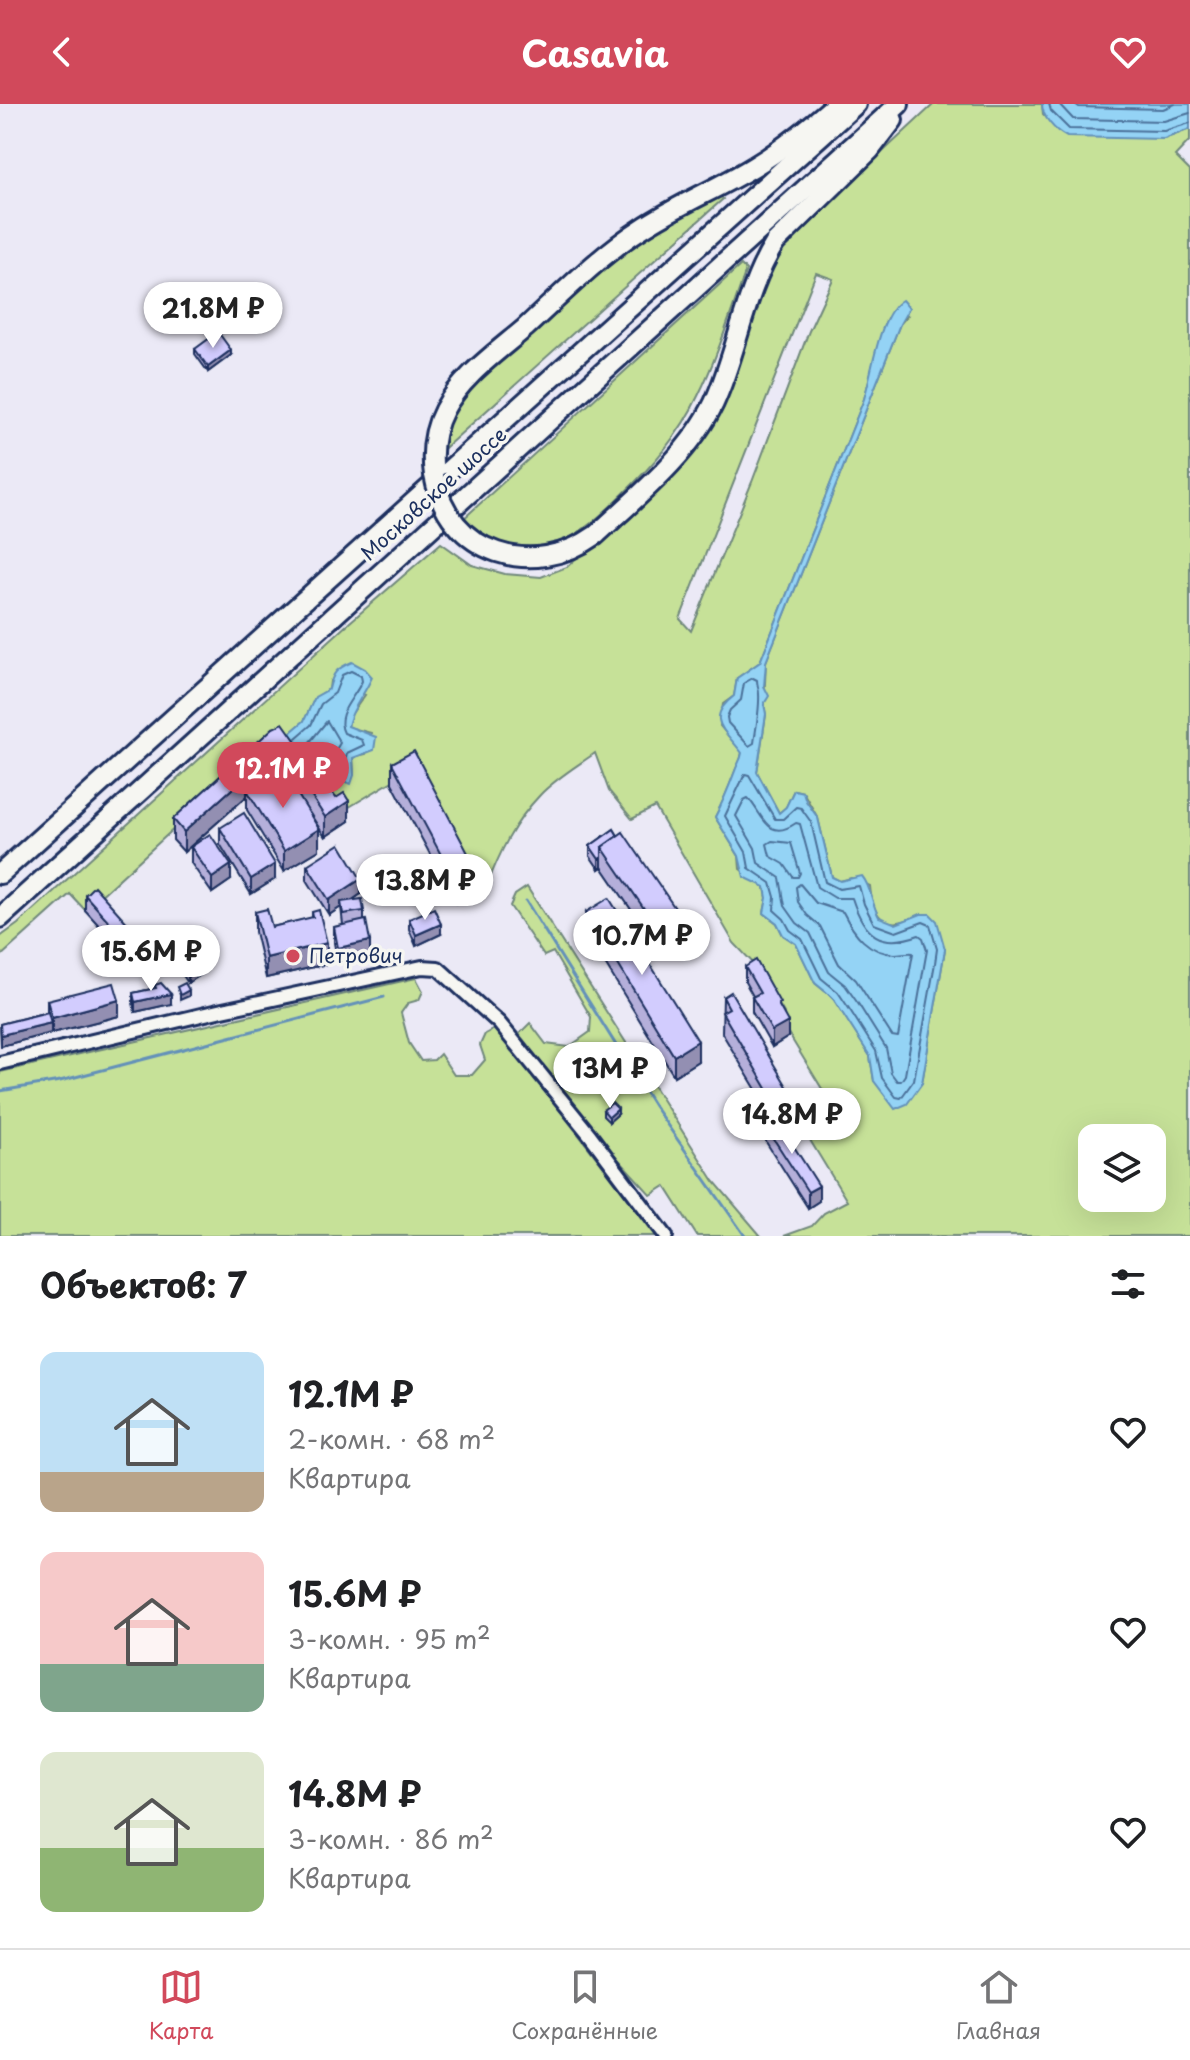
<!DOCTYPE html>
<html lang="ru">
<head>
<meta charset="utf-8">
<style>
	:root { --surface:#fff; --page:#f2f2f2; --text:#202124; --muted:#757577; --line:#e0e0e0; --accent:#d1495b }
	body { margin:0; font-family:"Playpen Sans",sans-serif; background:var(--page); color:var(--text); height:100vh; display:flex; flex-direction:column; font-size:30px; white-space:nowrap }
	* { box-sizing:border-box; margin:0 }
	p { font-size:26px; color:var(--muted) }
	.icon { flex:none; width:44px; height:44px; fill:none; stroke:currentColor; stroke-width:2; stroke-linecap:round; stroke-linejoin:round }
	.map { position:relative; height:1132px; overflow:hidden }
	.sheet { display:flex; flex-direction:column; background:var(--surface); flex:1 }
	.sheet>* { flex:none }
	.tools { position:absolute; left:1078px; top:1020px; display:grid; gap:16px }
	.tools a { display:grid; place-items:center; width:88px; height:88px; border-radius:16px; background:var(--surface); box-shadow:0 8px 32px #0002; font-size:40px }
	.price { position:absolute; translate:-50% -68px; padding:0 18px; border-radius:28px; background:#fff; color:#222; font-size:26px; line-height:52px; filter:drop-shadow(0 2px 4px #0008) }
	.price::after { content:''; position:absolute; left:50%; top:48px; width:24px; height:18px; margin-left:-12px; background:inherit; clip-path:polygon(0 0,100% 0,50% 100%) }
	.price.active { background:var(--accent); color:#fff }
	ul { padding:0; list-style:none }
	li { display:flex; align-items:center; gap:24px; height:200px; padding:0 40px }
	li span { display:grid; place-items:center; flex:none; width:224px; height:160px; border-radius:16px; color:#555 }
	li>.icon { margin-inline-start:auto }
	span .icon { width:96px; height:96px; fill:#fffc; stroke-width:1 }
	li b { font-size:34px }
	h2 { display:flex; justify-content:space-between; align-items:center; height:96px; padding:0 40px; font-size:34px }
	header { display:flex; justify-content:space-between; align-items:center; height:104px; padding:0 40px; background:var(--accent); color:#fff; font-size:36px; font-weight:700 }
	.menu { display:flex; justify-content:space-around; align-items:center; height:112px; border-top:2px solid var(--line); background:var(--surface); font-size:22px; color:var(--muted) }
	.menu a { display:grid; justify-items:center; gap:4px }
	.menu .active { color:var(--accent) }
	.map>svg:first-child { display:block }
</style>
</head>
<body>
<header><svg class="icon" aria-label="back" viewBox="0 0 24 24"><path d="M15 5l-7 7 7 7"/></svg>Casavia<svg class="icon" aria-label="heart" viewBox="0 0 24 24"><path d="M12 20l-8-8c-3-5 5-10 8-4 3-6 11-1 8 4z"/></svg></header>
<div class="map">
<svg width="1190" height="1132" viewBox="0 0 1190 1132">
	<rect width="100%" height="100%" fill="#ebe9f6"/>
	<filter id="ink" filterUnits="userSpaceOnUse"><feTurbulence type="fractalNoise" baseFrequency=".0125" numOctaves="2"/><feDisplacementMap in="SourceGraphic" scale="16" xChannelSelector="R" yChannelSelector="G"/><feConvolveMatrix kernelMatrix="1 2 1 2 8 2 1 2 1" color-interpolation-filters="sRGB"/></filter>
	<g filter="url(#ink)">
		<!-- green -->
		<g fill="#c6e198" stroke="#70887b" stroke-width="2" fill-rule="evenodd">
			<path d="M934,0H1042L1043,10L1049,16L1164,35L1190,25V36L1175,52L1190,67V1132H784L812,1122L824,1109L847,1097L796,1013L827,993L785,924L784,909L757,863L734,839L655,703L632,715L609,687L595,649C577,662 555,675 540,691C514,718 499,750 486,784L416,663L336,711L303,663L324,662L338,675L354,671L353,653L366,650L371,629L348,623L350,612L365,591L330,577L329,585L315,594L304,617L284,634L271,636L85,806L70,790L0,853V833L18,820L350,518L441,439L472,461L505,470L541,473L567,463L690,347L764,171L796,129ZM816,169L833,175L809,227L752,378L691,527L680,515ZM907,212L900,220L766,558L764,600L766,611L757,668L779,709L786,703L794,686L803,688L818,714L832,773L840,777L851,774L870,782C873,819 889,827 921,810L945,845L922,979L874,977L870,952L844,911L832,893L815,879L796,839L783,831L777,819L764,809L767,794L765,783L740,765L739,752L715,713C723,698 729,683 735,667C738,660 741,657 742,648L720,622L723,600L734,592L737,574L760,558L864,295C872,268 876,240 887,214ZM1092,1034H1152V1094H1092Z"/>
			<path d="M719,89L723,95L437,351L441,331L458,301L483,272L611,159L666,116Z"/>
			<path d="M741,161L746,166C731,208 718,252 698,292C680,330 654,360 624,389C571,442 528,471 461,417Z"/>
			<path d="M527,783L714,1077L761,1132H697L665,1082L651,1091L609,1045L519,930L530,919L546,940L569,943L590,928L591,913L553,848L544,852L510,802L515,791Z"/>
			<path d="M416,874L423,887L419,896L408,899L401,909L409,939L421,957L434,956L440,950L454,971H472L485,956L480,941L485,930L496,924L657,1132H0V968Z"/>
		</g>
		<!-- water -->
		<g fill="#94d3f5" stroke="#6491b9" stroke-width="2">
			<path d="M1042,0H1190V25L1164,35L1067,33C1055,27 1042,13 1042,0Z"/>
			<path d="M902,196L909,204L900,220L766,558L764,582L769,592L764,600L766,610L757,668L779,709L786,703L794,686L803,688L806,697L818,714L832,773L840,777L862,772C872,784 871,799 879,813L896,820L921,810H930L937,817L945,845L922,979L907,1000L895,1005L874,977L870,952L832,893L815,879L796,840L783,831L777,819L764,809L767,794L765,783L744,773L739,752L715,713C723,698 729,683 735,667C737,660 741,657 742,649C725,626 704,615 734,592L737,574L760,558L864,295C872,269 879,209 902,196Z"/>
			<path d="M352,558L365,565L372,573C365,590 351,605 348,622L376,633L374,646L353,654L354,671L351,680L338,675L324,663H303L284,634L304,617L315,593L329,585C333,568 336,565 352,558Z"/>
		</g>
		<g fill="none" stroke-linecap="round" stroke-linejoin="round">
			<!-- shore -->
			<g stroke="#4b719a" stroke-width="2">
				<path d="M1049,0L1051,7L1069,25L1164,27L1190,19"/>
				<path d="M1059,0L1073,15L1164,17L1190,9"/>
				<path d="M1075,0L1079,3L1163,5L1175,0"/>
				<path d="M753,574L757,576C757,581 759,585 759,590C760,604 756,624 754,639L749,642L728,619L727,613L730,606L741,596L744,579Z"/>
				<path d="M327,617L340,639L335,647L314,644L309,639Z"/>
				<path d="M296,634L311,621L321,600L335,589L342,571L351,567L361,572L362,577C355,594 334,610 344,629L362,636L364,641L347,649L343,665L327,655H311"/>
				<path d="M745,670L749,671L775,715H783L796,703L801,704L811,718L825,778L839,785L859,782L864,800L874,820L896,828L923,818L930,821L937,845L935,859L914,976L901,994L896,993L882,974L876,947L850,906L838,888L821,874L802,835L790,826L784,815L774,806L775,793L771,779L749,764L746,748L725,712Z"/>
				<path d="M748,694C763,710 767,739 796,719L800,720L817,783L835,794H852C864,831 880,845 919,831L923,834L927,846L925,857L905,971L901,977H897L891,969L886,944L859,901L845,881L829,868L810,829L797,819L785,802L780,774L758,759L755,744L736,712L744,696Z"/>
				<path d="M772,737L791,739L800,769L798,773H793L784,760L770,752L767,740Z"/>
				<path d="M800,780L816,799L843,808C854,830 868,849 895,850C902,850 907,848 913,849L898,933L892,932L856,876L839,860L820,822L807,811L798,798L796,783Z"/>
			</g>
			<!-- stream -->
			<g stroke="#6491b9" stroke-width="3">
				<path d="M526,797L654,1002L745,1132"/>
				<path d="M0,987L60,977L384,893"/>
			</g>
			<defs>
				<path id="minor" d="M0,959L218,907L422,863L438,864L499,919L590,1031L666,1132"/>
				<g id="highway">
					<path d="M434,371C431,349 433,327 444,306C461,273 497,248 525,224C562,190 599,152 641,125C677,101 717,85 753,63C783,45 810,23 836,0"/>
					<path d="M596,431C638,392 689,351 714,299C738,247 744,188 775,139L870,46L893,16"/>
					<path d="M0,770L856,0"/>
					<path d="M0,814L899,0"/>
				</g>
			</defs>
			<!-- minor casing -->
			<use href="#minor" stroke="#1b2f5e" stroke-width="18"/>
			<!-- highway casing -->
			<use href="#highway" stroke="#1b2f5e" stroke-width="24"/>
			<!-- minor -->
			<use href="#minor" stroke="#f6f6f2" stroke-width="12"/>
			<!-- highway -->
			<use href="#highway" stroke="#f6f6f2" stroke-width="18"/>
			<defs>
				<path id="highway-bridge" d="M434,371C448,451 533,476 596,431"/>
			</defs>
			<!-- highway-bridge casing -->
			<use href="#highway-bridge" stroke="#1b2f5e" stroke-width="24" stroke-linecap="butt"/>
			<!-- highway-bridge -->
			<use href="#highway-bridge" stroke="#f6f6f2" stroke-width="18"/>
		</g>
		<!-- wall -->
		<g fill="#b5afda" stroke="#1b2f5e" stroke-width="2" fill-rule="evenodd">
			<path d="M195,245L231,251L208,268L195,250Z"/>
			<path d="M273,624L349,717L325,733L309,708L319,746L284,767L247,706V692L184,748L173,736V715ZM284,659L291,669V679L269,673Z"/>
			<path d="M392,659L478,788L456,799L392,679Z"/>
			<path d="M220,724L275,775L251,790L220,740Z"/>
			<path d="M614,725L679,831L658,845L602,763L599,765L590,752V742Z"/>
			<path d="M191,743L231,776L212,789L191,759Z"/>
			<path d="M307,761L361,790L351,797L364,807V817L370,852L338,859L334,839V823L343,821L341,803L329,811L307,776Z"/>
			<path d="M85,791L157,868L148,876L85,806Z"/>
			<path d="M255,808L272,823L312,814V808L327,860L266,874L255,828Z"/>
			<path d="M586,808L698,957L674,972L586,829Z"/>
			<path d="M409,815L441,830L416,842L409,825Z"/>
			<path d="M182,860L202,870L188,879L182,870Z"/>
			<path d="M745,863L780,904L788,933L772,943L752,908V893L753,892L745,878Z"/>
			<path d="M155,881L171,900L135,908L133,899V889L155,884Z"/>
			<path d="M723,893L795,1016L782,1024L819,1097L808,1104L766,1038V1023L775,1017L722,929Z"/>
			<path d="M47,896L119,912L52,929L51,924V929L1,942L0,920L47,908Z"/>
			<path d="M603,1006L618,1010L609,1018L603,1012Z"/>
		</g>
		<!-- shaded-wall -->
		<g fill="#938fb2" stroke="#1b2f5e" stroke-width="2">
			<path d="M231,246V251L208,268V263Z"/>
			<path d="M284,638V659L250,690L247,686V692L184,748V728Z"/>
			<path d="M349,697V717L325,733V713Z"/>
			<path d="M319,725V746L284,767V747Z"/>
			<path d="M602,753V763L599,765V755Z"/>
			<path d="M275,760V775L251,790V775Z"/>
			<path d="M231,761V776L212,789V774Z"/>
			<path d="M478,768V788L456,799V779Z"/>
			<path d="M361,775V790L342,803L341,798V803L329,811V796Z"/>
			<path d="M679,810V831L658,845V825Z"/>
			<path d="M441,820V830L416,842V831Z"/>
			<path d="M370,837V852L338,859V844Z"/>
			<path d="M327,839V860L266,874V854Z"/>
			<path d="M157,852V868L148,876V861Z"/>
			<path d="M202,860V870L188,879V869Z"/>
			<path d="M189,886V892L180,896V891Z"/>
			<path d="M171,890V900L135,908V898Z"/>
			<path d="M119,896V912L52,929V914Z"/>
			<path d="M788,918V933L772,943V927Z"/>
			<path d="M51,919V929L1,942V931Z"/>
			<path d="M698,937V957L674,972V952Z"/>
			<path d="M795,996V1016L779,1026V1005Z"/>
			<path d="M618,1005V1010L609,1018V1013Z"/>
			<path d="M819,1082V1097L808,1104V1088Z"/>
		</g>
		<!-- building -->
		<g fill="#d2ccfe" stroke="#1b2f5e" stroke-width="2">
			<path d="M218,228L231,246L208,263L195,245Z"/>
			<path d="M283,619L336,694L344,689L349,697L325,713L291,661L296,657L284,638L184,728L173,715L273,624Z"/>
			<path d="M414,647L478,768L456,779L392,659Z"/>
			<path d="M282,665L319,725L284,747L247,686Z"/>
			<path d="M244,709L275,760L251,775L220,724Z"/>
			<path d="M614,725L618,732L602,743V753L599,755L590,742Z"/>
			<path d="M623,728L679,810L658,825L602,743Z"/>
			<path d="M210,730L231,761L212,774L191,743Z"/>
			<path d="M340,740L361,775L329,796L307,761Z"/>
			<path d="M94,782L157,852L148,861L85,791Z"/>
			<path d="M609,794L698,937L674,952L586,808Z"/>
			<path d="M362,795L364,807L343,810L341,798Z"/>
			<path d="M434,804L441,820L416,831L409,815Z"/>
			<path d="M267,805L272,823L313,813L312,808L319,806L327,839L266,854L255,808Z"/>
			<path d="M366,816L370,837L338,844L334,823Z"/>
			<path d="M196,851L202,860L188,869L182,860Z"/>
			<path d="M756,856L780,899L778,900L788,918L772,927L752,893L760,889L745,863Z"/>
			<path d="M114,879L119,896L52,914L47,896Z"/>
			<path d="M161,879L171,890L135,898L133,889L156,884L155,881Z"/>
			<path d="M185,879L189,886L180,891L177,883Z"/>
			<path d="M731,888L795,996L779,1005L722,908L729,904L723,893Z"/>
			<path d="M48,908L51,919L1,931L0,920Z"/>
			<path d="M612,999L618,1005L609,1013L603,1006Z"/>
			<path d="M777,1016L819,1082L808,1088L766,1023Z"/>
		</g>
	</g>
	<!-- markers -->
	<circle fill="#d1495b" stroke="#f6f6f2" stroke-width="3" cx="293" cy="852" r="8"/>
	<g text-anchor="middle" stroke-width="7" stroke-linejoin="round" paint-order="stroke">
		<!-- street labels -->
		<g font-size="20" fill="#1b2f5e" stroke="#f6f6f2">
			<text transform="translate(434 390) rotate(-42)" y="7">Московское шоссе</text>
		</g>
		<!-- poi labels -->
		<g font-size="20" fill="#1b2f5e" stroke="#f6f6f2" text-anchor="start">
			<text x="309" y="859">Петрович</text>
		</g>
	</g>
</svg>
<div class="tools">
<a><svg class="icon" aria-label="layers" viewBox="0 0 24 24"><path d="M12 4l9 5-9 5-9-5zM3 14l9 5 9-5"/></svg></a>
</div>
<b class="price" style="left:213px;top:246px">21.8M ₽</b>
<b class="price active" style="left:283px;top:706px">12.1M ₽</b>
<b class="price" style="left:425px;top:818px">13.8M ₽</b>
<b class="price" style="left:642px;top:873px">10.7M ₽</b>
<b class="price" style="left:151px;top:889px">15.6M ₽</b>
<b class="price" style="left:610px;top:1006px">13M ₽</b>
<b class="price" style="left:792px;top:1052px">14.8M ₽</b>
</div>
<section class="sheet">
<h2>Объектов: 7<svg class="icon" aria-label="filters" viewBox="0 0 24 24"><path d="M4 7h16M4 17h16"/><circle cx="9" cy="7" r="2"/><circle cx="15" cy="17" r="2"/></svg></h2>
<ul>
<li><span style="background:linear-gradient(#bfe0f5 75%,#b9a48a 0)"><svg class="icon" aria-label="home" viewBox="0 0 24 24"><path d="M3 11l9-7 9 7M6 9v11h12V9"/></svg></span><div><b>12.1M ₽</b><p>2-комн. · 68 m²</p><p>Квартира</p></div><svg class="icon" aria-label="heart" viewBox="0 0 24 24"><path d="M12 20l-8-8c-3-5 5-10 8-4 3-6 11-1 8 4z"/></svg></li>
<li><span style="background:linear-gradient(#f6c9c9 70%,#7fa58c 0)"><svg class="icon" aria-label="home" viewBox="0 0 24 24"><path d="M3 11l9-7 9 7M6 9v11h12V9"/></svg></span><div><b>15.6M ₽</b><p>3-комн. · 95 m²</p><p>Квартира</p></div><svg class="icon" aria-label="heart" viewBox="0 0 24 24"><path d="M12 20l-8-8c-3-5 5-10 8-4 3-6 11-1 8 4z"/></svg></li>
<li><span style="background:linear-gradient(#dfe7d0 60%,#8fb573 0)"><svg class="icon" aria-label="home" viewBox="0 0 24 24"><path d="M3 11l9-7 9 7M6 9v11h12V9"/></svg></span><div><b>14.8M ₽</b><p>3-комн. · 86 m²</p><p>Квартира</p></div><svg class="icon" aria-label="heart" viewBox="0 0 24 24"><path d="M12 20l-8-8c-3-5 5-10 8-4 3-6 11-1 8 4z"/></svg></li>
</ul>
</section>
<nav class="menu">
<a class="active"><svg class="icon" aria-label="map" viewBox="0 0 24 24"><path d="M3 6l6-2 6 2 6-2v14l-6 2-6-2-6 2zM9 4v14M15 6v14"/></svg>Карта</a>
<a><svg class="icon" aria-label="saved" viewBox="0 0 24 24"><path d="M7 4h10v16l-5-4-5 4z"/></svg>Сохранённые</a>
<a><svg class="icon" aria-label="home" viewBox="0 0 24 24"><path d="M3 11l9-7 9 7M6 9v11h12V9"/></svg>Главная</a>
</nav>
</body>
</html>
